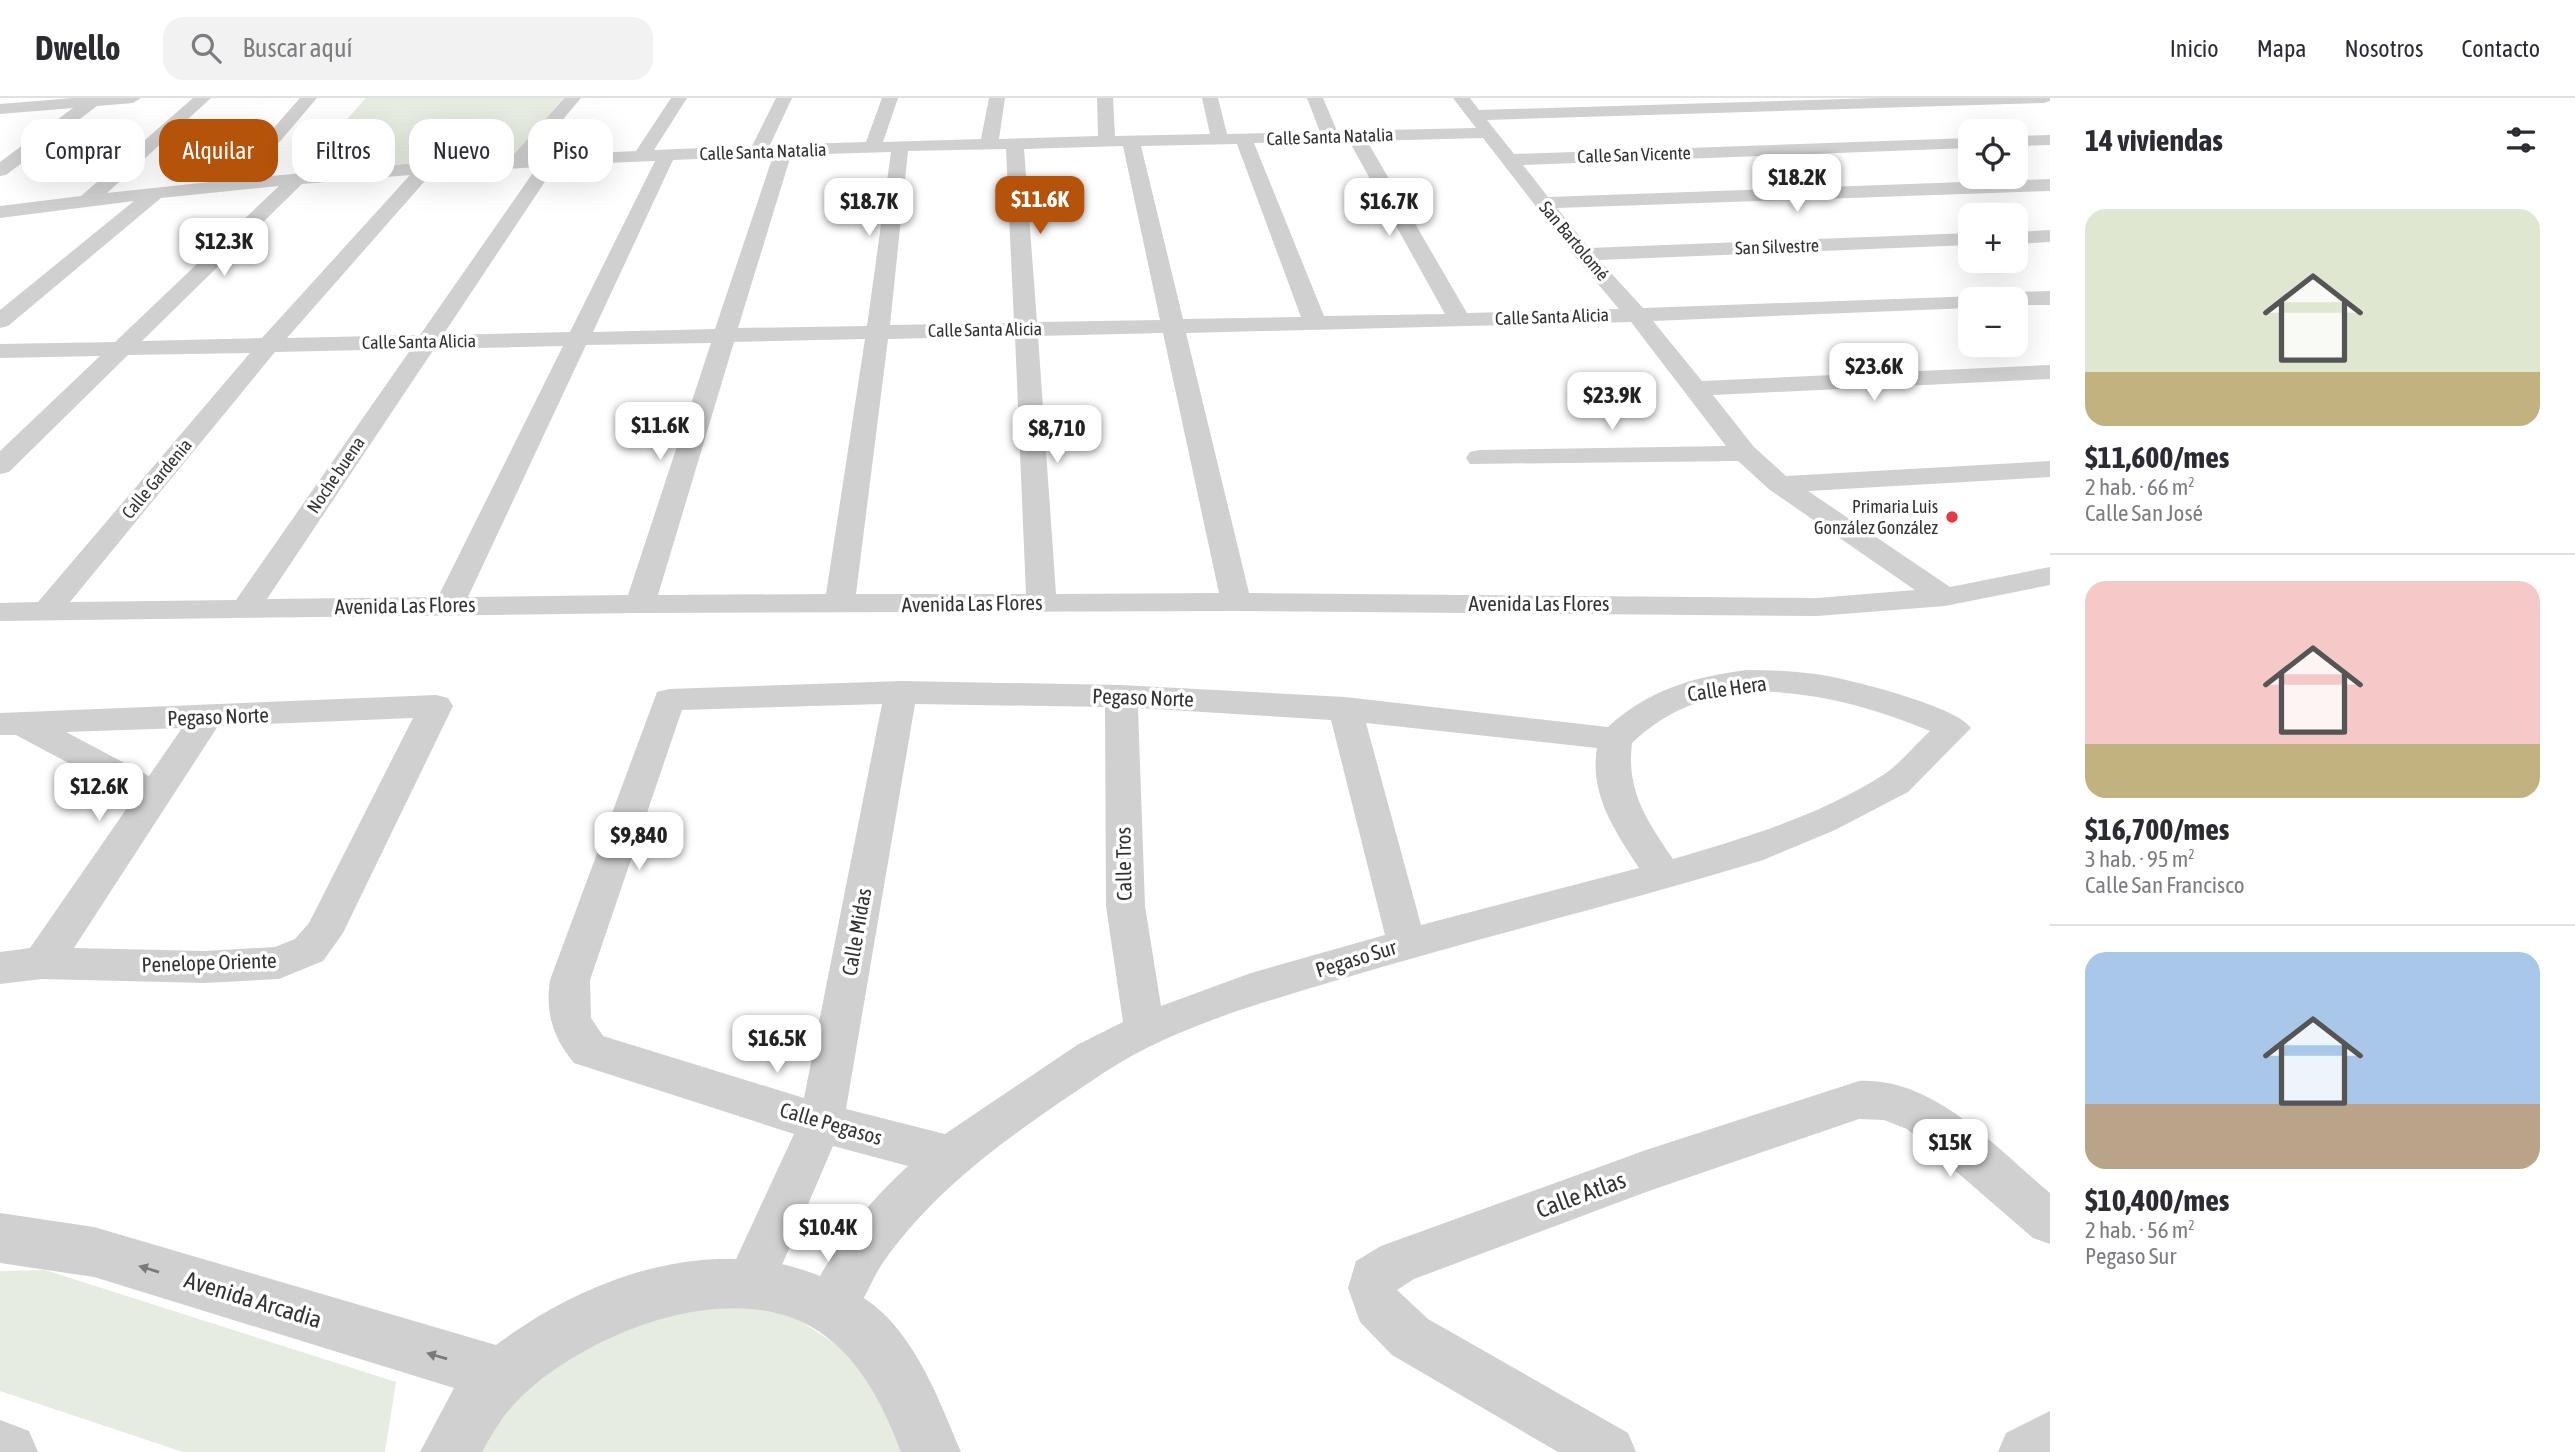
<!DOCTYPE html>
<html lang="es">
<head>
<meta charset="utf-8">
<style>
	:root { --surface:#fff; --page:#f2f2f3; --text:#2b2b33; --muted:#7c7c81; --line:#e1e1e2; --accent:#b45309 }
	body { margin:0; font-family:"Asap Condensed",sans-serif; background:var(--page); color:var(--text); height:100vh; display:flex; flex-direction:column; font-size:26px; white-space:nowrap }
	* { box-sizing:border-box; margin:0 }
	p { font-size:23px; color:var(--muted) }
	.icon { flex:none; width:38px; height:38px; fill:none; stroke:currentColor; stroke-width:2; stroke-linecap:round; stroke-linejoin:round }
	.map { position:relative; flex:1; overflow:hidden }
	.details { display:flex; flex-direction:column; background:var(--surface); width:525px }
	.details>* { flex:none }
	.guide { position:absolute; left:21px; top:21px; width:665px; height:63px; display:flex; gap:14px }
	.tools { position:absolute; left:1958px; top:21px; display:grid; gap:14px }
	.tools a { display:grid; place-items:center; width:70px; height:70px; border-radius:14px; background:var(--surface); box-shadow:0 7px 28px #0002; font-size:35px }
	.price { position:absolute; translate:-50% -60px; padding:0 16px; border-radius:14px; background:#fff; color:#222; font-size:23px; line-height:46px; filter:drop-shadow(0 2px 4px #0008) }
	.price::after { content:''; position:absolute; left:50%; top:42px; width:21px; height:16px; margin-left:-10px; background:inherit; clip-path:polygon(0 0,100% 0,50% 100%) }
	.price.selected { background:var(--accent); color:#fff }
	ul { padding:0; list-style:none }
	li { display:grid; align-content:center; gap:14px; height:371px; padding:0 35px }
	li+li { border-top:2px solid var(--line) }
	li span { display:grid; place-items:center; height:217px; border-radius:21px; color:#555 }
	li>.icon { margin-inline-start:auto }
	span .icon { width:126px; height:126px; fill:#fffc; stroke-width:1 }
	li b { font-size:30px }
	h2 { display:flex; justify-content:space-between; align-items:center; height:84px; padding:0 35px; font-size:30px }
	.chip { padding:0 24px; border-radius:21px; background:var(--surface); box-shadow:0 7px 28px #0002; font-size:24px; line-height:63px }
	.chip.selected { background:var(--accent); color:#fff }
	header { display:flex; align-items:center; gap:42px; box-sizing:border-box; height:98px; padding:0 35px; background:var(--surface); border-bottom:2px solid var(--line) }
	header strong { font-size:33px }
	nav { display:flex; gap:38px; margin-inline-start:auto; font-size:24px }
	.search { width:490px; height:63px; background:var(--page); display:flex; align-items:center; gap:18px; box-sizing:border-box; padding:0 24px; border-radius:21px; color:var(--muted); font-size:26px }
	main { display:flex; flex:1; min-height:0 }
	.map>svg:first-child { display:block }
</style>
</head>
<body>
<header>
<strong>Dwello</strong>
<div class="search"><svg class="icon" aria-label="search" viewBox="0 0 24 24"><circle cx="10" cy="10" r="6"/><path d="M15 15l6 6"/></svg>Buscar aquí</div>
<nav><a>Inicio</a><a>Mapa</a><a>Nosotros</a><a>Contacto</a></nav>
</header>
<main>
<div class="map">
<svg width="2050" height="1354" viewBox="0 0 2050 1354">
	<rect width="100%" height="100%" fill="#fff"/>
	<!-- green -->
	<g fill="#e6ecdf">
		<path d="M366,0H563L515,57L300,74Z"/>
		<path d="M45,1172L396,1284L385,1354H183L0,1293V1173Z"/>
		<path d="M718,1203L788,1215L848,1254L892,1313L903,1354H476L530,1285L599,1234Z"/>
	</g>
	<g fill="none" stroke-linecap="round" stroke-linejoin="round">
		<!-- minor -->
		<g fill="#d0d0d0" fill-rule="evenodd">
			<path d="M73,0H141L133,5L97,8L6,77L0,78V64L73,10L0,16V6Z"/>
			<path d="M193,0H211L107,95L228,82L300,0H317L249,80L427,64L511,60L564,0H581L532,58L636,53L671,0H687L654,52L752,48L776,0H792L770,47L866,44L882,0H898L883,44L981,41L989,0H1005L999,41L1098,38L1097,0H1113L1115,38L1210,36L1202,0H1218L1227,36L1320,34L1307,0H1323L1337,33L1476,30L1453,0H1470L1479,12L1879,0H2050V3L2044,5L1487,22L1514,56L1970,40V50L1523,67L1548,99L2050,81V93L1557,110L1589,150L1970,135V147L1599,162L1643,210L1978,198L1980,201H1970V210L1653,223L1702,283L2050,267V281L1713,297L1754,349L1786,378L2050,363V379L1808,393L1950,489L2050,469V487L1945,508L1817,518L1236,513L640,515L0,523V505L38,504L250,255L128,257L9,374L0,376V353L100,258L0,260V246L115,244L279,88L161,100L8,228L0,230V212L134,103L0,120V108L81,98ZM1483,40L1576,160L1619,211L1467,215L1367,43ZM1349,43L1445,216L1324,218L1254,45ZM1237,46L1301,219L1183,221L1141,48ZM1123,48L1160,222L1037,224L1024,51ZM1006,51L1014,225L890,227L908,53ZM891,54L867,228L738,230L791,57ZM773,58L715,231L593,234L673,62ZM655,63L570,234L443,237L556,67ZM537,69L420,237L287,240L431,76ZM410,77L262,240L142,243L302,86ZM1631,224L1726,348L1479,352L1470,354L1466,360L1470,366L1738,363L1770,392L1915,492L1817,500L1249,495L1186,235ZM1163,235L1219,495L1056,496L1038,238ZM1015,238L1026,496H856L888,241ZM865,241L826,496L658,497L734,244ZM711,245L628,497L468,499L586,247ZM563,248L438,499L267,501L434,251ZM411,251L236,502L70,504L275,254Z"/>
			<path d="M2050,37V47L2016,48V38Z"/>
			<path d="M2050,132V144L2016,146V134Z"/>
			<path d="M2050,193V207H2016V201H2000L2011,194Z"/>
			<path d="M1746,572C1769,572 1792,573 1816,576C1845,580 1957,608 1971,630L1908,694L1835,732L1763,762C1623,805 1481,839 1341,881C1262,905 1175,928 1105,974C1024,1028 941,1083 884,1163C866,1189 861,1221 830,1234L812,1226L805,1209C828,1155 865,1107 908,1068L833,1048L767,1202L750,1209L733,1202L725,1185L794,1036L574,965C553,940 545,914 550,882L657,594L669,591L901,583L1121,587L1345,599L1608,629C1648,592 1693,579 1746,572ZM1746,593C1812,593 1870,608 1930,633C1915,647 1900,666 1883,677C1821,717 1742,741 1673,761C1647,723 1626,693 1632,645C1666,613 1700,600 1746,593ZM882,606L804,1000L603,938L591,920L590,882L682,612ZM915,606L1105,609L1106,808L1123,924L1077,947L945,1036L846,1011ZM1138,610L1331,622L1385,837L1251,875L1161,908L1145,808ZM1366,625L1597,650C1589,696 1615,733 1639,770L1421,827Z"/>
			<path d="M436,597L448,600L453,608L343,835L323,863L279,881L205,885L42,881L0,886V854L30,850L134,700L16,637H0V615ZM413,620L309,825L295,841L275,849L205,853L74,850L218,628ZM182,630L149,678L66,634Z"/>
			<path d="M1859,983C1934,979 1996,1050 2050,1095V1146L2033,1140L1907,1031L1884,1022L1859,1021L1646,1094L1414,1181L1397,1192L1428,1221L1628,1335L1636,1354H1558L1392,1257L1360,1224L1348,1190L1356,1163L1381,1148L1646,1052Z"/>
			<path d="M2050,1313V1354H1998L2006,1335Z"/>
		</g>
		<!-- tertiary -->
		<g fill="#d0d0d0" fill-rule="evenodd">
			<path d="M0,1115L94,1129L496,1247C588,1178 715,1133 825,1180C848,1189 869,1201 887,1219C923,1257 941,1307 961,1354H901C883,1306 857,1254 810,1228C724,1180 582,1237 518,1302C503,1317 492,1336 482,1354H420L454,1290L94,1179L0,1165Z"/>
			<path d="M0,1322L29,1333L38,1354H0Z"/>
		</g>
	</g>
	<!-- one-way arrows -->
	<defs><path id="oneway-solid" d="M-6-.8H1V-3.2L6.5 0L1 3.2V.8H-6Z" transform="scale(1.75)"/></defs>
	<g fill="#7a7a7a">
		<use href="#oneway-solid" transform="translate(149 1171) rotate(-163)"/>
		<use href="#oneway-solid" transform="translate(437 1258) rotate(-164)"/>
	</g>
	<!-- markers -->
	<circle fill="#e63946" stroke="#fff" stroke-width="2.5" cx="1952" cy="419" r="7"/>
	<g text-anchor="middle" stroke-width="7" stroke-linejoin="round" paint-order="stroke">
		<!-- far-street labels -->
		<g font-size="18" fill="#333" stroke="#fff">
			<text transform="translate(1330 39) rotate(-2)" y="6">Calle Santa Natalia</text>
			<text transform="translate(763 54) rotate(-2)" y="6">Calle Santa Natalia</text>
			<text transform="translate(1634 57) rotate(-2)" y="6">Calle San Vicente</text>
			<text transform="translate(1574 143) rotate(50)" y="6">San Bartolomé</text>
			<text transform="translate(1777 149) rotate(-2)" y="6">San Silvestre</text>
			<text transform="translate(1552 219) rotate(-2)" y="6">Calle Santa Alicia</text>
			<text transform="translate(985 232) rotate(-1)" y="6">Calle Santa Alicia</text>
			<text transform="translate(419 244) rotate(-1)" y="6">Calle Santa Alicia</text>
			<text transform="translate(336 377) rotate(-56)" y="6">Noche buena</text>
			<text transform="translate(157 381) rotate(-50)" y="6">Calle Gardenia</text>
		</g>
		<!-- far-poi labels -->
		<g font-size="18" fill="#333" stroke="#fff" text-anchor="end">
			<text x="1938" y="415">Primaria Luis<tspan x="1938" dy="21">González González</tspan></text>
		</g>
		<!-- street labels -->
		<g font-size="21" fill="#333" stroke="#fff">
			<text transform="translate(972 506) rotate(-1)" y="7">Avenida Las Flores</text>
			<text x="1539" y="513">Avenida Las Flores</text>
			<text transform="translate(405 508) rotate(-1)" y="7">Avenida Las Flores</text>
			<text transform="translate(1727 591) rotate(-8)" y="7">Calle Hera</text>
			<text transform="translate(1143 600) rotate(2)" y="7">Pegaso Norte</text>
			<text transform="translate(218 619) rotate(-2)" y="7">Pegaso Norte</text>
			<text transform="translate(1124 766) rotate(-91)" y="7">Calle Tros</text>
			<text transform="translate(857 834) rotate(-80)" y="7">Calle Midas</text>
			<text transform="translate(1356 861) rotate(-17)" y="7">Pegaso Sur</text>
			<text transform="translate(209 865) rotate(-2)" y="7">Penelope Oriente</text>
			<text transform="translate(831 1026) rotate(16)" y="7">Calle Pegasos</text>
		</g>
		<!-- near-street labels -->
		<g font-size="24" fill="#333" stroke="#fff">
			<text transform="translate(1581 1097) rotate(-20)" y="8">Calle Atlas</text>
			<text transform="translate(253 1202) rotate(17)" y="8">Avenida Arcadia</text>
		</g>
	</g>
</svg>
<div class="tools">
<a><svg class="icon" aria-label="locate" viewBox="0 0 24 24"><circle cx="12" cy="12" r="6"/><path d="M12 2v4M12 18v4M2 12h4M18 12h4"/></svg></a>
<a>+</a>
<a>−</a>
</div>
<b class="price" style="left:1797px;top:116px">$18.2K</b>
<b class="price selected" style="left:1040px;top:138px">$11.6K</b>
<b class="price" style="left:869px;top:140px">$18.7K</b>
<b class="price" style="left:1389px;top:140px">$16.7K</b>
<b class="price" style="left:224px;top:180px">$12.3K</b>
<b class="price" style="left:1874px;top:305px">$23.6K</b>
<b class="price" style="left:1612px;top:334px">$23.9K</b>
<b class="price" style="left:660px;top:364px">$11.6K</b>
<b class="price" style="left:1057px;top:367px">$8,710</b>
<b class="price" style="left:99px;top:725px">$12.6K</b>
<b class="price" style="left:639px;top:774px">$9,840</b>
<b class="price" style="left:777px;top:977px">$16.5K</b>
<b class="price" style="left:1950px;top:1081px">$15K</b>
<b class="price" style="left:828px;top:1166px">$10.4K</b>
<div class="guide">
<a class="chip">Comprar</a>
<a class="chip selected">Alquilar</a>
<a class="chip">Filtros</a>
<a class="chip">Nuevo</a>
<a class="chip">Piso</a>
</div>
</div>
<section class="details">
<h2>14 viviendas<svg class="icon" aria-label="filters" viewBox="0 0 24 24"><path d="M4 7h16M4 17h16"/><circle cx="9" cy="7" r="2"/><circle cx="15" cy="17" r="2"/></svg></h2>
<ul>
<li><span style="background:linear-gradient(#dfe7d0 75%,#c2b280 0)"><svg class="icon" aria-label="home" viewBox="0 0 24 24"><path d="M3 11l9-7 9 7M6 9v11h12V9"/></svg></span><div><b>$11,600/mes</b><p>2 hab. · 66 m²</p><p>Calle San José</p></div></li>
<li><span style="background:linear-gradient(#f6c9c9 75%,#c2b280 0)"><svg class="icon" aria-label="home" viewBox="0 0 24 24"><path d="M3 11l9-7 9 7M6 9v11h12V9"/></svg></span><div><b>$16,700/mes</b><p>3 hab. · 95 m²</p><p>Calle San Francisco</p></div></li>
<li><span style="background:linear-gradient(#a9c7e8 70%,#b9a48a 0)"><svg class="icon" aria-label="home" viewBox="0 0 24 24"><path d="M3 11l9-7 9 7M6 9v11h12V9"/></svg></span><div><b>$10,400/mes</b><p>2 hab. · 56 m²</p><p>Pegaso Sur</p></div></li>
</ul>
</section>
</main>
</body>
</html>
